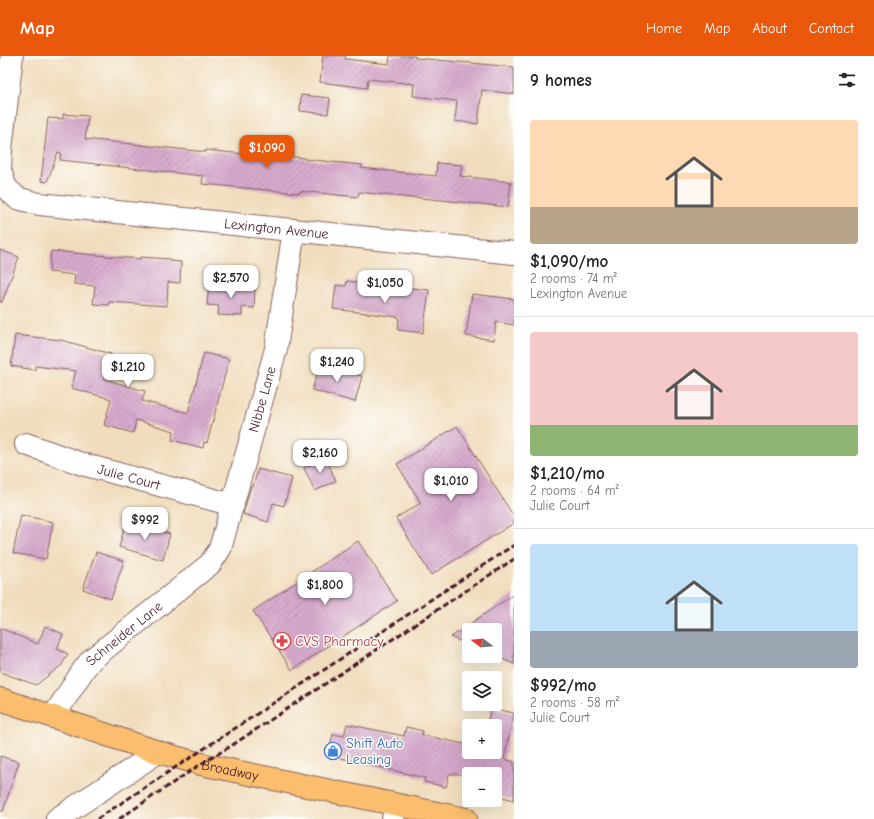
<!DOCTYPE html>
<html lang="en">
<head>
<meta charset="utf-8">
<style>
	:root { --surface:#fff; --page:#f6f6f6; --text:#222; --muted:#767676; --line:#e0e0e0; --accent:#ea580c }
	body { margin:0; font-family:"Comic Neue",sans-serif; background:var(--page); color:var(--text); height:100vh; display:flex; flex-direction:column; font-size:15px; white-space:nowrap }
	* { box-sizing:border-box; margin:0 }
	p { font-size:13px; color:var(--muted) }
	.icon { flex:none; width:22px; height:22px; fill:none; stroke:currentColor; stroke-width:2; stroke-linecap:round; stroke-linejoin:round }
	.map { position:relative; flex:1; overflow:hidden }
	.details { display:flex; flex-direction:column; background:var(--surface); width:360px }
	.details>* { flex:none }
	.needle { width:26px; rotate:286deg }
	.tools { position:absolute; left:462px; top:567px; display:grid; gap:8px }
	.tools a { display:grid; place-items:center; width:40px; height:40px; border-radius:4px; background:var(--surface); box-shadow:0 4px 16px #0002; font-size:20px }
	.price { position:absolute; translate:-50% -34px; padding:0 9px; border-radius:8px; background:#fff; color:#222; font-size:13px; line-height:26px; filter:drop-shadow(0 1px 2px #0008) }
	.price::after { content:''; position:absolute; left:50%; top:24px; width:12px; height:9px; margin-left:-6px; background:inherit; clip-path:polygon(0 0,100% 0,50% 100%) }
	.price.selected { background:var(--accent); color:#fff }
	ul { padding:0; list-style:none }
	li { display:grid; align-content:center; gap:8px; height:212px; padding:0 16px }
	li+li { border-top:1px solid var(--line) }
	li span { display:grid; place-items:center; height:124px; border-radius:4px; color:#555 }
	li>.icon { margin-inline-start:auto }
	span .icon { width:72px; height:72px; fill:#fffc; stroke-width:1 }
	li b { font-size:17px }
	h2 { display:flex; justify-content:space-between; align-items:center; height:48px; padding:0 16px; font-size:17px }
	header { display:flex; align-items:center; gap:24px; box-sizing:border-box; height:56px; padding:0 20px; background:var(--accent); color:#fff }
	header strong { font-size:19px }
	nav { display:flex; gap:22px; margin-inline-start:auto; font-size:14px }
	main { display:flex; flex:1; min-height:0 }
	.map>svg:first-child { display:block }
</style>
</head>
<body>
<header>
<strong>Map</strong>
<nav><a>Home</a><a>Map</a><a>About</a><a>Contact</a></nav>
</header>
<main>
<div class="map">
<svg width="514" height="763" viewBox="0 0 514 763">
	<defs>
		<pattern id="building-hatch" width="6" height="6" patternUnits="userSpaceOnUse"><rect width="6" height="6" fill="#d7aacd"/><path d="M-1 1l2-2M0 6l6-6M5 7l2-2" fill="none" stroke="#b08aa7"/></pattern>
	</defs>
	<rect width="100%" height="100%" fill="#fdfcf7"/>
	<filter id="ink" filterUnits="userSpaceOnUse"><feTurbulence type="fractalNoise" baseFrequency=".025" numOctaves="2"/><feDisplacementMap in="SourceGraphic" scale="8" xChannelSelector="R" yChannelSelector="G"/><feConvolveMatrix kernelMatrix="1 2 1 2 8 2 1 2 1" color-interpolation-filters="sRGB"/></filter>
	<filter id="wash" filterUnits="userSpaceOnUse"><feTurbulence type="fractalNoise" baseFrequency=".012" numOctaves="4" result="noise"/><feDisplacementMap in="SourceGraphic" scale="16" xChannelSelector="R" yChannelSelector="G"/><feGaussianBlur stdDeviation="0.9" result="paint"/><feColorMatrix in="noise" values="0 0 0 0 0 0 0 0 0 0 0 0 0 0 0 0 0 1.4 0 .05"/><feComposite in="paint" operator="in"/></filter>
	<g filter="url(#wash)">
		<rect width="100%" height="100%" fill="#f1ddbd"/>
		<g id="blocks">
			<!-- building -->
			<g fill="url(#building-hatch)">
				<path d="M323,0H346L345,3L389,8L390,0H415V2L514,11V38L482,34L478,68L455,65L457,45L413,40L414,28L368,23L367,32L320,26Z"/>
				<path d="M301,39L330,42L328,58L300,55Z"/>
				<path d="M63,58L88,60L85,83L206,96V94L271,101V98L304,102V103L362,109L361,112L436,120L437,107L462,109L460,120L511,126L508,151L412,141V142L359,136L358,141L300,135V137L202,128L203,120L60,104L61,97L58,96L47,126L41,125L48,62L63,63Z"/>
				<path d="M0,194L19,201L2,246H0Z"/>
				<path d="M51,195L140,203V201L170,203V205L181,206L180,227L168,226L167,250L109,246V249L93,248L95,230L74,228L75,219L49,216Z"/>
				<path d="M347,225L368,228L367,233L402,237L403,231L429,234L423,277L398,274L399,261L333,253L336,229L346,230Z"/>
				<path d="M209,229L255,232L254,252L242,251V260L218,259L219,250L207,249Z"/>
				<path d="M472,238L514,243V269L496,266L494,284L466,280Z"/>
				<path d="M15,279L61,284L111,298L104,323L145,335L142,345L188,357L204,297L229,303L207,387L204,386L203,392L172,384L174,375L136,364L133,377L104,369L111,343L71,332L76,315L35,310V314L11,310Z"/>
				<path d="M320,308L362,320L355,346L312,334Z"/>
				<path d="M457,370L514,461V467L431,519L396,462L421,447L397,408Z"/>
				<path d="M326,402L336,425L315,435L304,412Z"/>
				<path d="M258,413L292,422L284,450L273,447L268,466L243,458L251,430L253,431Z"/>
				<path d="M21,459L53,466L46,503L13,497Z"/>
				<path d="M126,466L170,478L163,504L119,491Z"/>
				<path d="M358,485L397,545L292,614L253,555Z"/>
				<path d="M96,496L124,505L111,543L83,533Z"/>
				<path d="M514,538V608L495,600V574H469V589L451,581Z"/>
				<path d="M45,570L63,578L57,593L68,598L62,609L36,629L0,616V572L38,588Z"/>
				<path d="M491,652L514,657L504,703L514,706V744L495,739V718H449L446,731L424,726L425,722L328,699L333,678L344,680L347,668L404,680L406,671L423,675L422,679L469,689V696H495V670H487Z"/>
				<path d="M0,700L19,706L3,755H0Z"/>
			</g>
		</g>
	</g>
	<g filter="url(#ink)">
		<use href="#blocks" fill-opacity="0" stroke="#84625e" stroke-width="1"/>
		<g fill="none" stroke-linecap="round" stroke-linejoin="round">
			<defs>
				<g id="minor">
					<path id="s1" d="M12,0L1,93L0,114L6,132L17,142L39,148L514,197"/>
					<path id="s2" d="M26,388L82,408L233,449"/>
					<path id="s3" d="M53,661L84,613L91,604L210,508L220,493L276,293L294,174"/>
					<path d="M57,763L158,696"/>
					<path d="M393,763L396,749"/>
				</g>
				<g id="major">
					<path id="s4" d="M0,643L158,696L201,708L466,763"/>
				</g>
			</defs>
			<!-- minor casing -->
			<use href="#minor" stroke="#84625e" stroke-width="24"/>
			<!-- major casing -->
			<use href="#major" stroke="#84625e" stroke-width="24"/>
			<!-- minor -->
			<use href="#minor" stroke="#fff" stroke-width="22"/>
			<!-- major -->
			<use href="#major" stroke="#fabe6e" stroke-width="22"/>
			<!-- rail -->
			<g stroke="#4a1f2b" stroke-width="3" stroke-dasharray="6 3" stroke-linecap="butt">
				<path d="M97,763L514,489"/>
				<path d="M119,763L201,708L231,690L514,503"/>
			</g>
		</g>
	</g>
	<!-- icons -->
	<defs>
		<symbol id="pharmacy-ring" viewBox="-11 -11 22 22"><circle r="9.5" fill="#fdfcf7" stroke="#e0444e" stroke-width="1.5"/><path d="M-2-6h4v4h4v4h-4v4h-4v-4h-4v-4h4Z" fill="#e0444e"/></symbol>
		<symbol id="shop-ring" viewBox="-11 -11 22 22"><circle r="9.5" fill="#fdfcf7" stroke="#3f7fe0" stroke-width="1.5"/><path d="M-5-2.5h2.3a2.7 3.5 0 0 1 5.4 0H5L5.5 6h-11ZM-1.5-2.5h3a1.5 2.3 0 0 0-3 0Z" fill="#3f7fe0"/></symbol>
	</defs>
	<g fill-rule="evenodd">
		<use href="#pharmacy-ring" x="272" y="575" width="20" height="20"/>
		<use href="#shop-ring" x="323" y="685" width="20" height="20"/>
	</g>
	<g text-anchor="middle" stroke-width="3" stroke-linejoin="round" paint-order="stroke">
		<!-- street labels -->
		<g font-size="14" fill="#4a1f2b" stroke="#fdfcf7">
			<text dy="5" stroke="none"><textPath href="#s1" startOffset="410">Lexington Avenue</textPath></text>
			<text dy="5" stroke="none"><textPath href="#s3" startOffset="395">Nibbe Lane</textPath></text>
			<text dy="5" stroke="none"><textPath href="#s2" startOffset="108">Julie Court</textPath></text>
			<text dy="5" stroke="none"><textPath href="#s3" startOffset="111">Schneider Lane</textPath></text>
			<text dy="5" stroke="none"><textPath href="#s4" startOffset="241">Broadway</textPath></text>
		</g>
		<!-- health labels -->
		<g font-size="14" fill="#be3a42" stroke="#fdfcf7" text-anchor="start">
			<text x="295" y="590">CVS Pharmacy</text>
		</g>
		<!-- shop labels -->
		<g font-size="14" fill="#366cbe" stroke="#fdfcf7" text-anchor="start">
			<text x="346" y="692">Shift Auto<tspan x="346" dy="16">Leasing</tspan></text>
		</g>
	</g>
</svg>
<div class="tools">
<a><svg class="needle" viewBox="-14 -14 28 28"><path d="M0-13l5 13h-10z" fill="#e53935"/><path d="M0 13l5-13h-10z" fill="#767676"/></svg></a>
<a><svg class="icon" aria-label="layers" viewBox="0 0 24 24"><path d="M12 4l9 5-9 5-9-5zM3 14l9 5 9-5"/></svg></a>
<a>+</a>
<a>−</a>
</div>
<b class="price selected" style="left:267px;top:113px">$1,090</b>
<b class="price" style="left:231px;top:243px">$2,570</b>
<b class="price" style="left:385px;top:248px">$1,050</b>
<b class="price" style="left:337px;top:327px">$1,240</b>
<b class="price" style="left:128px;top:332px">$1,210</b>
<b class="price" style="left:320px;top:418px">$2,160</b>
<b class="price" style="left:451px;top:446px">$1,010</b>
<b class="price" style="left:145px;top:485px">$992</b>
<b class="price" style="left:325px;top:550px">$1,800</b>
</div>
<section class="details">
<h2>9 homes<svg class="icon" aria-label="filters" viewBox="0 0 24 24"><path d="M4 7h16M4 17h16"/><circle cx="9" cy="7" r="2"/><circle cx="15" cy="17" r="2"/></svg></h2>
<ul>
<li><span style="background:linear-gradient(#ffd9b3 70%,#b9a48a 0)"><svg class="icon" aria-label="home" viewBox="0 0 24 24"><path d="M3 11l9-7 9 7M6 9v11h12V9"/></svg></span><div><b>$1,090/mo</b><p>2 rooms · 74 m²</p><p>Lexington Avenue</p></div></li>
<li><span style="background:linear-gradient(#f6c9c9 75%,#8fb573 0)"><svg class="icon" aria-label="home" viewBox="0 0 24 24"><path d="M3 11l9-7 9 7M6 9v11h12V9"/></svg></span><div><b>$1,210/mo</b><p>2 rooms · 64 m²</p><p>Julie Court</p></div></li>
<li><span style="background:linear-gradient(#bfe0f5 70%,#9aa5b1 0)"><svg class="icon" aria-label="home" viewBox="0 0 24 24"><path d="M3 11l9-7 9 7M6 9v11h12V9"/></svg></span><div><b>$992/mo</b><p>2 rooms · 58 m²</p><p>Julie Court</p></div></li>
</ul>
</section>
</main>
</body>
</html>
